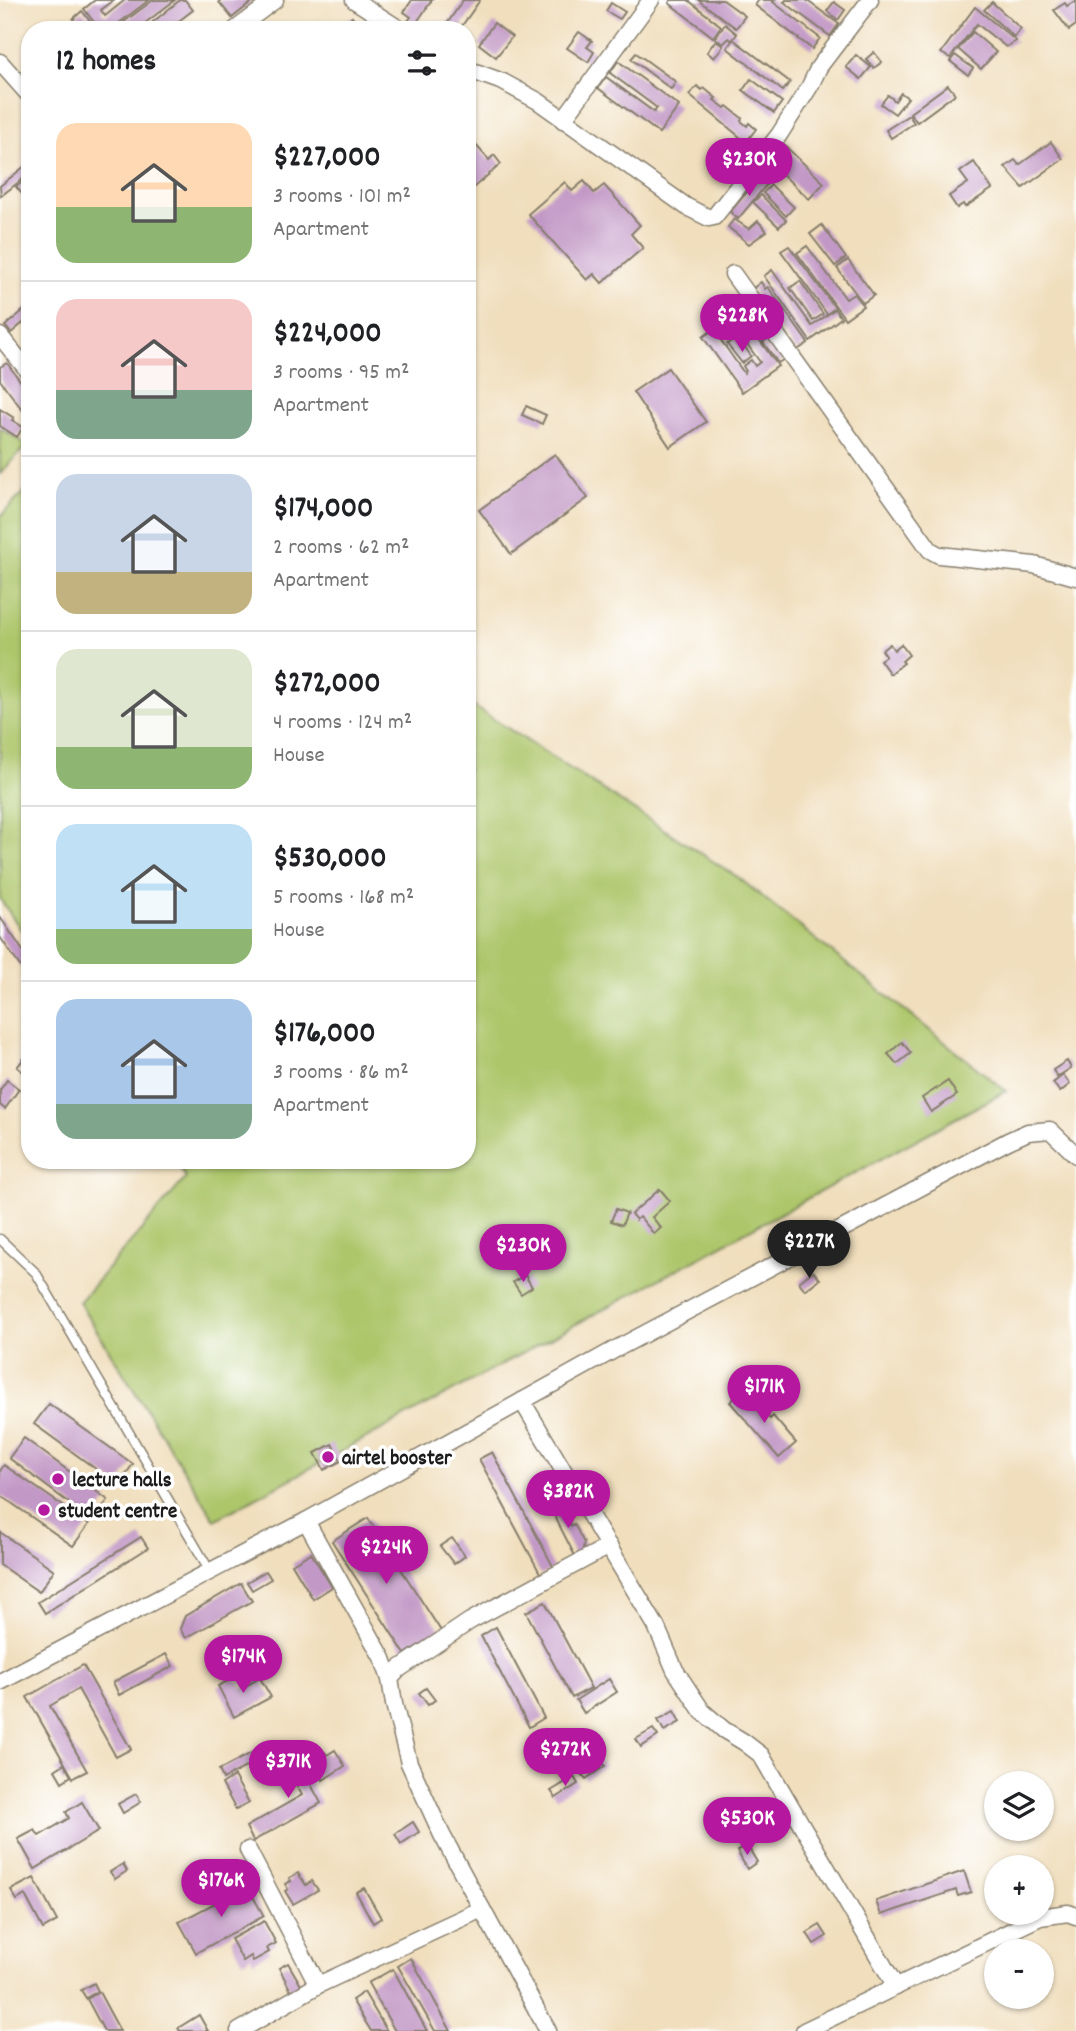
<!DOCTYPE html>
<html lang="en">
<head>
<meta charset="utf-8">
<style>
	:root { --surface:#fff; --page:#f6f6f6; --text:#202124; --muted:#757577; --line:#e0e0e0; --accent:#b5179e }
	body { margin:0; font-family:Dekko,sans-serif; background:var(--page); color:var(--text); height:100vh; display:flex; flex-direction:column; font-size:26px; white-space:nowrap }
	* { box-sizing:border-box; margin:0 }
	p { font-size:23px; color:var(--muted) }
	.icon { flex:none; width:38px; height:38px; fill:none; stroke:currentColor; stroke-width:2; stroke-linecap:round; stroke-linejoin:round }
	.map { position:relative; flex:1; overflow:hidden }
	.sheet { position:absolute; left:21px; top:21px; width:455px; height:1148px; display:flex; flex-direction:column; background:var(--surface); border-radius:28px; box-shadow:0 2px 5px #0004 }
	.sheet>* { flex:none }
	.controls { position:absolute; left:984px; top:1771px; display:grid; gap:14px }
	.controls a { display:grid; place-items:center; width:70px; height:70px; border-radius:50%; background:var(--surface); box-shadow:0 2px 5px #0004; font-size:35px }
	.price { position:absolute; translate:-50% -60px; padding:0 16px; border-radius:24px; background:var(--accent); color:#fff; font-size:23px; line-height:46px; filter:drop-shadow(0 2px 4px #0008) }
	.price::after { content:''; position:absolute; left:50%; top:42px; width:21px; height:16px; margin-left:-10px; background:inherit; clip-path:polygon(0 0,100% 0,50% 100%) }
	.price.on { background:#222; color:#fff }
	ul { padding:0; list-style:none }
	li { display:flex; align-items:center; gap:21px; height:175px; padding:0 35px }
	li+li { border-top:2px solid var(--line) }
	li span { display:grid; place-items:center; flex:none; width:196px; height:140px; border-radius:21px; color:#555 }
	li>.icon { margin-inline-start:auto }
	span .icon { width:84px; height:84px; fill:#fffc; stroke-width:1 }
	li b { font-size:30px }
	h2 { display:flex; justify-content:space-between; align-items:center; height:84px; padding:0 35px; font-size:30px }
	.map>svg:first-child { display:block }
</style>
</head>
<body>
<div class="map">
<svg width="1076" height="2031" viewBox="0 0 1076 2031">
	<rect width="100%" height="100%" fill="#fff"/>
	<filter id="ink" filterUnits="userSpaceOnUse"><feTurbulence type="fractalNoise" baseFrequency=".0143" numOctaves="2"/><feDisplacementMap in="SourceGraphic" scale="14" xChannelSelector="R" yChannelSelector="G"/><feConvolveMatrix kernelMatrix="1 2 1 2 8 2 1 2 1" color-interpolation-filters="sRGB"/></filter>
	<filter id="wash" filterUnits="userSpaceOnUse"><feTurbulence type="fractalNoise" baseFrequency=".00686" numOctaves="4" result="noise"/><feDisplacementMap in="SourceGraphic" scale="28" xChannelSelector="R" yChannelSelector="G"/><feGaussianBlur stdDeviation="1.57" result="paint"/><feColorMatrix in="noise" values="0 0 0 0 0 0 0 0 0 0 0 0 0 0 0 0 0 1.4 0 .05"/><feComposite in="paint" operator="in"/></filter>
	<g filter="url(#wash)">
		<rect width="100%" height="100%" fill="#f0debc"/>
		<!-- green -->
		<g fill="#adc66b" stroke="#647144" stroke-width="2">
			<path d="M0,428L27,445L0,474Z"/>
			<path d="M30,486V943L0,899V517Z"/>
			<path d="M467,702L739,878L1006,1091L215,1520L79,1302L186,1178L175,1160H467Z"/>
		</g>
		<g id="blocks">
			<!-- building -->
			<g fill="#c299c6">
				<path d="M95,0H114L101,10L105,16L125,0H149L110,30H100L84,9Z"/>
				<path d="M153,0H175L136,30H130L124,22Z"/>
				<path d="M180,0H185L193,10L167,30H143Z"/>
				<path d="M222,0H249L251,3L232,18L219,2Z"/>
				<path d="M412,0H432L415,25L408,21L411,17L404,12Z"/>
				<path d="M463,0H480L459,30H443Z"/>
				<path d="M671,0H688L721,26L713,37L669,3Z"/>
				<path d="M698,0H723L745,16L736,28Z"/>
				<path d="M759,0H775L773,2L820,38L812,49L755,5Z"/>
				<path d="M786,0H806L839,24L830,36L784,2Z"/>
				<path d="M1076,0V25L1069,30L1054,10L1065,3L1067,6Z"/>
				<path d="M834,2L845,10L838,20L827,11Z"/>
				<path d="M992,2L1021,29L1014,37L984,10Z"/>
				<path d="M611,3L625,12L620,19L606,11Z"/>
				<path d="M975,7L1016,41L1006,47L977,24L950,58L941,53Z"/>
				<path d="M82,11L97,30H81L73,19Z"/>
				<path d="M352,17L359,26L354,30H335Z"/>
				<path d="M494,23L512,37L496,57L479,44Z"/>
				<path d="M725,24L737,34L733,39L790,82L783,91L727,48L732,41L729,38L723,44L715,38Z"/>
				<path d="M579,32L592,41L587,47L594,52L588,62L567,48Z"/>
				<path d="M973,32L996,52L981,69L958,49Z"/>
				<path d="M716,40L723,46L714,58L707,52Z"/>
				<path d="M874,52L882,62L874,68L866,59Z"/>
				<path d="M636,53L676,82L671,89L631,59Z"/>
				<path d="M856,55L871,67L861,79L846,67Z"/>
				<path d="M955,55L973,68L968,75L950,61Z"/>
				<path d="M618,61L679,106L659,133L598,88L606,77L654,112L657,108L610,73Z"/>
				<path d="M751,79L782,102L774,113L743,90Z"/>
				<path d="M948,85L955,94L917,122L910,113Z"/>
				<path d="M697,86L702,90L704,88L716,98L714,100L725,108L727,106L742,118L741,121L747,126L749,123L756,129L746,142L689,95Z"/>
				<path d="M901,93L908,98L895,114L881,104L888,95L895,101Z"/>
				<path d="M909,115L914,123L891,138L886,130Z"/>
				<path d="M467,135L489,160L494,155L501,164L474,187L467,180Z"/>
				<path d="M781,142L824,183L809,199L768,161Z"/>
				<path d="M1051,142L1063,159L1023,188L1005,167L1015,160L1019,165Z"/>
				<path d="M30,162V173L1,196L0,186Z"/>
				<path d="M974,162L992,189L965,207L963,204L957,208L949,196L968,183L960,172Z"/>
				<path d="M30,176V191L24,196L16,187Z"/>
				<path d="M760,177L768,183L738,219L730,212Z"/>
				<path d="M584,181L594,193L604,185L640,225L631,234L643,248L602,283L594,274L587,280L528,214L565,182L572,191Z"/>
				<path d="M771,185L794,207L786,216L763,193Z"/>
				<path d="M761,195L786,220L779,227L753,202Z"/>
				<path d="M734,219L749,229L758,221L767,231L749,244L728,227Z"/>
				<path d="M822,225L846,258L835,266L810,234Z"/>
				<path d="M789,246L835,308L827,314L781,251Z"/>
				<path d="M807,246L846,299L854,294L863,306L845,319L797,253Z"/>
				<path d="M848,260L874,295L863,303L837,268Z"/>
				<path d="M772,270L812,326L835,309L841,318L810,341L764,276Z"/>
				<path d="M800,281L823,314L813,321L790,288Z"/>
				<path d="M761,282L765,289L768,287L808,343L796,351L752,289Z"/>
				<path d="M30,305V317L11,333L5,326Z"/>
				<path d="M741,314L778,366L742,392L703,337L721,324L728,333L720,339L744,373L746,371L743,366L751,360L755,366L760,362L731,322Z"/>
				<path d="M771,336L786,358L778,363L763,342Z"/>
				<path d="M738,337L751,356L742,363L727,344Z"/>
				<path d="M7,363L30,394V420L0,380V367Z"/>
				<path d="M668,368L706,422L670,447L633,392Z"/>
				<path d="M526,406L546,415L542,424L522,415Z"/>
				<path d="M0,409L14,418L12,420L23,427L17,437L0,426Z"/>
				<path d="M555,454L588,498L511,554L479,510Z"/>
				<path d="M890,644L894,650L901,644L909,655L902,661L904,663L890,674L880,660L886,656L882,650Z"/>
				<path d="M0,917L30,961V968L24,972L0,937Z"/>
				<path d="M902,1042L911,1053L897,1064L888,1054Z"/>
				<path d="M30,1051V1071L27,1075L17,1067Z"/>
				<path d="M1067,1061L1071,1068L1057,1077L1053,1070Z"/>
				<path d="M1063,1075L1070,1084L1060,1092L1053,1083Z"/>
				<path d="M7,1080L19,1089L5,1109L0,1105V1090Z"/>
				<path d="M948,1081L957,1095L931,1112L922,1098Z"/>
				<path d="M660,1189L670,1201L652,1217L661,1228L654,1234L640,1217L636,1220L631,1214Z"/>
				<path d="M616,1209L627,1213L622,1225L611,1221Z"/>
				<path d="M813,1271L820,1279L805,1290L799,1282Z"/>
				<path d="M525,1275L532,1287L521,1294L513,1282Z"/>
				<path d="M744,1390L770,1419L773,1416L796,1443L779,1458L730,1402Z"/>
				<path d="M49,1404L133,1464L118,1485L34,1424Z"/>
				<path d="M24,1438L108,1500L92,1520L9,1458Z"/>
				<path d="M332,1444L341,1461L324,1470L315,1453Z"/>
				<path d="M492,1452L554,1568L541,1575L479,1459Z"/>
				<path d="M4,1465L89,1524L73,1546L0,1495V1471Z"/>
				<path d="M559,1502L571,1526L574,1524L584,1543L582,1553L575,1556L550,1507Z"/>
				<path d="M368,1518L441,1631L405,1654L332,1541Z"/>
				<path d="M0,1532L54,1570L39,1592L0,1565Z"/>
				<path d="M141,1537L148,1548L45,1613L38,1602Z"/>
				<path d="M452,1538L465,1556L454,1564L440,1546Z"/>
				<path d="M311,1553L332,1587L313,1599L292,1564Z"/>
				<path d="M266,1571L271,1579L252,1590L247,1582Z"/>
				<path d="M241,1583L252,1601L186,1638L180,1629L185,1616Z"/>
				<path d="M545,1602L591,1688L572,1698L526,1612Z"/>
				<path d="M496,1627L544,1718L529,1727L481,1636Z"/>
				<path d="M166,1654L173,1666L119,1695L113,1682Z"/>
				<path d="M83,1665L131,1749L116,1757L78,1689L50,1706L87,1771L73,1778L27,1697Z"/>
				<path d="M236,1677L242,1688L260,1678L271,1697L234,1717L218,1686Z"/>
				<path d="M609,1679L617,1692L584,1713L576,1700Z"/>
				<path d="M426,1688L435,1700L428,1705L419,1693Z"/>
				<path d="M674,1711L680,1722L664,1731L658,1720Z"/>
				<path d="M653,1729L658,1736L641,1747L636,1739Z"/>
				<path d="M274,1741L278,1750L223,1779L219,1770Z"/>
				<path d="M290,1746L321,1803L253,1841L246,1827L302,1795L279,1753Z"/>
				<path d="M335,1750L345,1766L323,1780L321,1775L315,1779L307,1767L314,1763L312,1760L325,1752L327,1755Z"/>
				<path d="M601,1761L605,1766L586,1779L582,1774Z"/>
				<path d="M64,1764L71,1776L62,1782L55,1770Z"/>
				<path d="M234,1776L249,1803L236,1810L222,1784Z"/>
				<path d="M574,1777L578,1784L556,1798L551,1791Z"/>
				<path d="M136,1794L141,1802L123,1813L118,1804Z"/>
				<path d="M82,1802L99,1831L35,1869L18,1839L35,1830L39,1836L69,1818L66,1812Z"/>
				<path d="M413,1822L419,1832L401,1844L395,1834Z"/>
				<path d="M747,1845L757,1862L747,1869L737,1851Z"/>
				<path d="M123,1864L127,1871L115,1879L110,1872Z"/>
				<path d="M964,1871L971,1892L958,1896L956,1890L881,1915L876,1901Z"/>
				<path d="M298,1873L306,1885L312,1881L318,1890L293,1904L285,1891L288,1889L285,1884L291,1881L289,1878Z"/>
				<path d="M34,1878L57,1921L43,1929L25,1895L17,1900L11,1890Z"/>
				<path d="M247,1886L264,1916L196,1953L179,1922Z"/>
				<path d="M364,1888L381,1918L373,1923L356,1892Z"/>
				<path d="M264,1921L276,1943L267,1948L269,1952L253,1961L251,1956L243,1961L231,1939Z"/>
				<path d="M820,1925L827,1936L814,1944L807,1933Z"/>
				<path d="M411,1958L451,2031H435L398,1966Z"/>
				<path d="M288,1963L302,1987L292,1993L279,1968Z"/>
				<path d="M393,1969L427,2031H395L368,1983Z"/>
				<path d="M94,1983L98,1991L86,1998L81,1990Z"/>
				<path d="M99,1992L120,2031H104L87,1999Z"/>
				<path d="M364,1992L387,2031H371L352,2000Z"/>
				<path d="M199,2015L208,2031H180L178,2028Z"/>
			</g>
		</g>
	</g>
	<g filter="url(#ink)">
		<use href="#blocks" fill-opacity="0" stroke="#867d6c" stroke-width="2"/>
		<g fill="none" stroke-linecap="round" stroke-linejoin="round">
			<defs>
				<path id="service" d="M0,1239L36,1273L210,1571"/>
				<g id="minor">
					<path d="M354,0L401,30"/>
					<path d="M235,30L275,0"/>
					<path d="M0,62L30,96"/>
					<path d="M467,69L503,82L538,101L687,207L709,218L714,217L779,135L810,86L819,67L870,0"/>
					<path d="M563,120L651,0"/>
					<path d="M733,274L930,550L939,555L1034,565L1076,577"/>
					<path d="M0,336L30,373"/>
					<path d="M522,1401L656,1626L675,1670L702,1711L724,1730L744,1742L761,1755L896,1987"/>
					<path d="M306,1521L383,1659L390,1679L394,1704L409,1763L442,1835L548,2031"/>
					<path d="M390,1679L399,1669L470,1621L609,1546"/>
					<path d="M0,1682L306,1521L614,1350L1008,1141L1028,1132L1050,1130L1076,1155"/>
					<path d="M248,1850L318,1985"/>
					<path d="M239,2031L318,1985L482,1909"/>
					<path d="M804,2031L1040,1917L1068,1913L1076,1916"/>
				</g>
			</defs>
			<!-- service casing -->
			<use href="#service" stroke="#867d6c" stroke-width="11"/>
			<!-- minor casing -->
			<use href="#minor" stroke="#867d6c" stroke-width="19"/>
			<!-- service -->
			<use href="#service" stroke="#fff" stroke-width="8"/>
			<!-- minor -->
			<use href="#minor" stroke="#fff" stroke-width="16"/>
		</g>
	</g>
	<!-- markers -->
	<g fill="#b5179e" stroke="#fff" stroke-width="2.5">
		<circle cx="328" cy="1457" r="7"/>
		<circle cx="58" cy="1479" r="7"/>
		<circle cx="44" cy="1510" r="7"/>
	</g>
	<g text-anchor="middle" stroke-width="7" stroke-linejoin="round" paint-order="stroke">
		<!-- poi labels -->
		<g font-size="21" font-weight="bold" fill="#1c1c1c" stroke="#fff" text-anchor="start">
			<text x="342" y="1464">airtel booster</text>
			<text x="72" y="1486">lecture halls</text>
			<text x="58" y="1517">student centre</text>
		</g>
	</g>
</svg>
<div class="controls">
<a><svg class="icon" aria-label="layers" viewBox="0 0 24 24"><path d="M12 4l9 5-9 5-9-5zM3 14l9 5 9-5"/></svg></a>
<a>+</a>
<a>−</a>
</div>
<b class="price" style="left:749px;top:198px">$230K</b>
<b class="price" style="left:742px;top:354px">$228K</b>
<b class="price on" style="left:809px;top:1280px">$227K</b>
<b class="price" style="left:523px;top:1284px">$230K</b>
<b class="price" style="left:764px;top:1425px">$171K</b>
<b class="price" style="left:568px;top:1530px">$382K</b>
<b class="price" style="left:386px;top:1586px">$224K</b>
<b class="price" style="left:243px;top:1695px">$174K</b>
<b class="price" style="left:565px;top:1788px">$272K</b>
<b class="price" style="left:288px;top:1800px">$371K</b>
<b class="price" style="left:747px;top:1857px">$530K</b>
<b class="price" style="left:221px;top:1919px">$176K</b>
<section class="sheet">
<h2>12 homes<svg class="icon" aria-label="filters" viewBox="0 0 24 24"><path d="M4 7h16M4 17h16"/><circle cx="9" cy="7" r="2"/><circle cx="15" cy="17" r="2"/></svg></h2>
<ul>
<li><span style="background:linear-gradient(#ffd9b3 60%,#8fb573 0)"><svg class="icon" aria-label="home" viewBox="0 0 24 24"><path d="M3 11l9-7 9 7M6 9v11h12V9"/></svg></span><div><b>$227,000</b><p>3 rooms · 101 m²</p><p>Apartment</p></div></li>
<li><span style="background:linear-gradient(#f6c9c9 65%,#7fa58c 0)"><svg class="icon" aria-label="home" viewBox="0 0 24 24"><path d="M3 11l9-7 9 7M6 9v11h12V9"/></svg></span><div><b>$224,000</b><p>3 rooms · 95 m²</p><p>Apartment</p></div></li>
<li><span style="background:linear-gradient(#c9d6e8 70%,#c2b280 0)"><svg class="icon" aria-label="home" viewBox="0 0 24 24"><path d="M3 11l9-7 9 7M6 9v11h12V9"/></svg></span><div><b>$174,000</b><p>2 rooms · 62 m²</p><p>Apartment</p></div></li>
<li><span style="background:linear-gradient(#dfe7d0 70%,#8fb573 0)"><svg class="icon" aria-label="home" viewBox="0 0 24 24"><path d="M3 11l9-7 9 7M6 9v11h12V9"/></svg></span><div><b>$272,000</b><p>4 rooms · 124 m²</p><p>House</p></div></li>
<li><span style="background:linear-gradient(#bfe0f5 75%,#8fb573 0)"><svg class="icon" aria-label="home" viewBox="0 0 24 24"><path d="M3 11l9-7 9 7M6 9v11h12V9"/></svg></span><div><b>$530,000</b><p>5 rooms · 168 m²</p><p>House</p></div></li>
<li><span style="background:linear-gradient(#a9c7e8 75%,#7fa58c 0)"><svg class="icon" aria-label="home" viewBox="0 0 24 24"><path d="M3 11l9-7 9 7M6 9v11h12V9"/></svg></span><div><b>$176,000</b><p>3 rooms · 86 m²</p><p>Apartment</p></div></li>
</ul>
</section>
</div>
</body>
</html>
